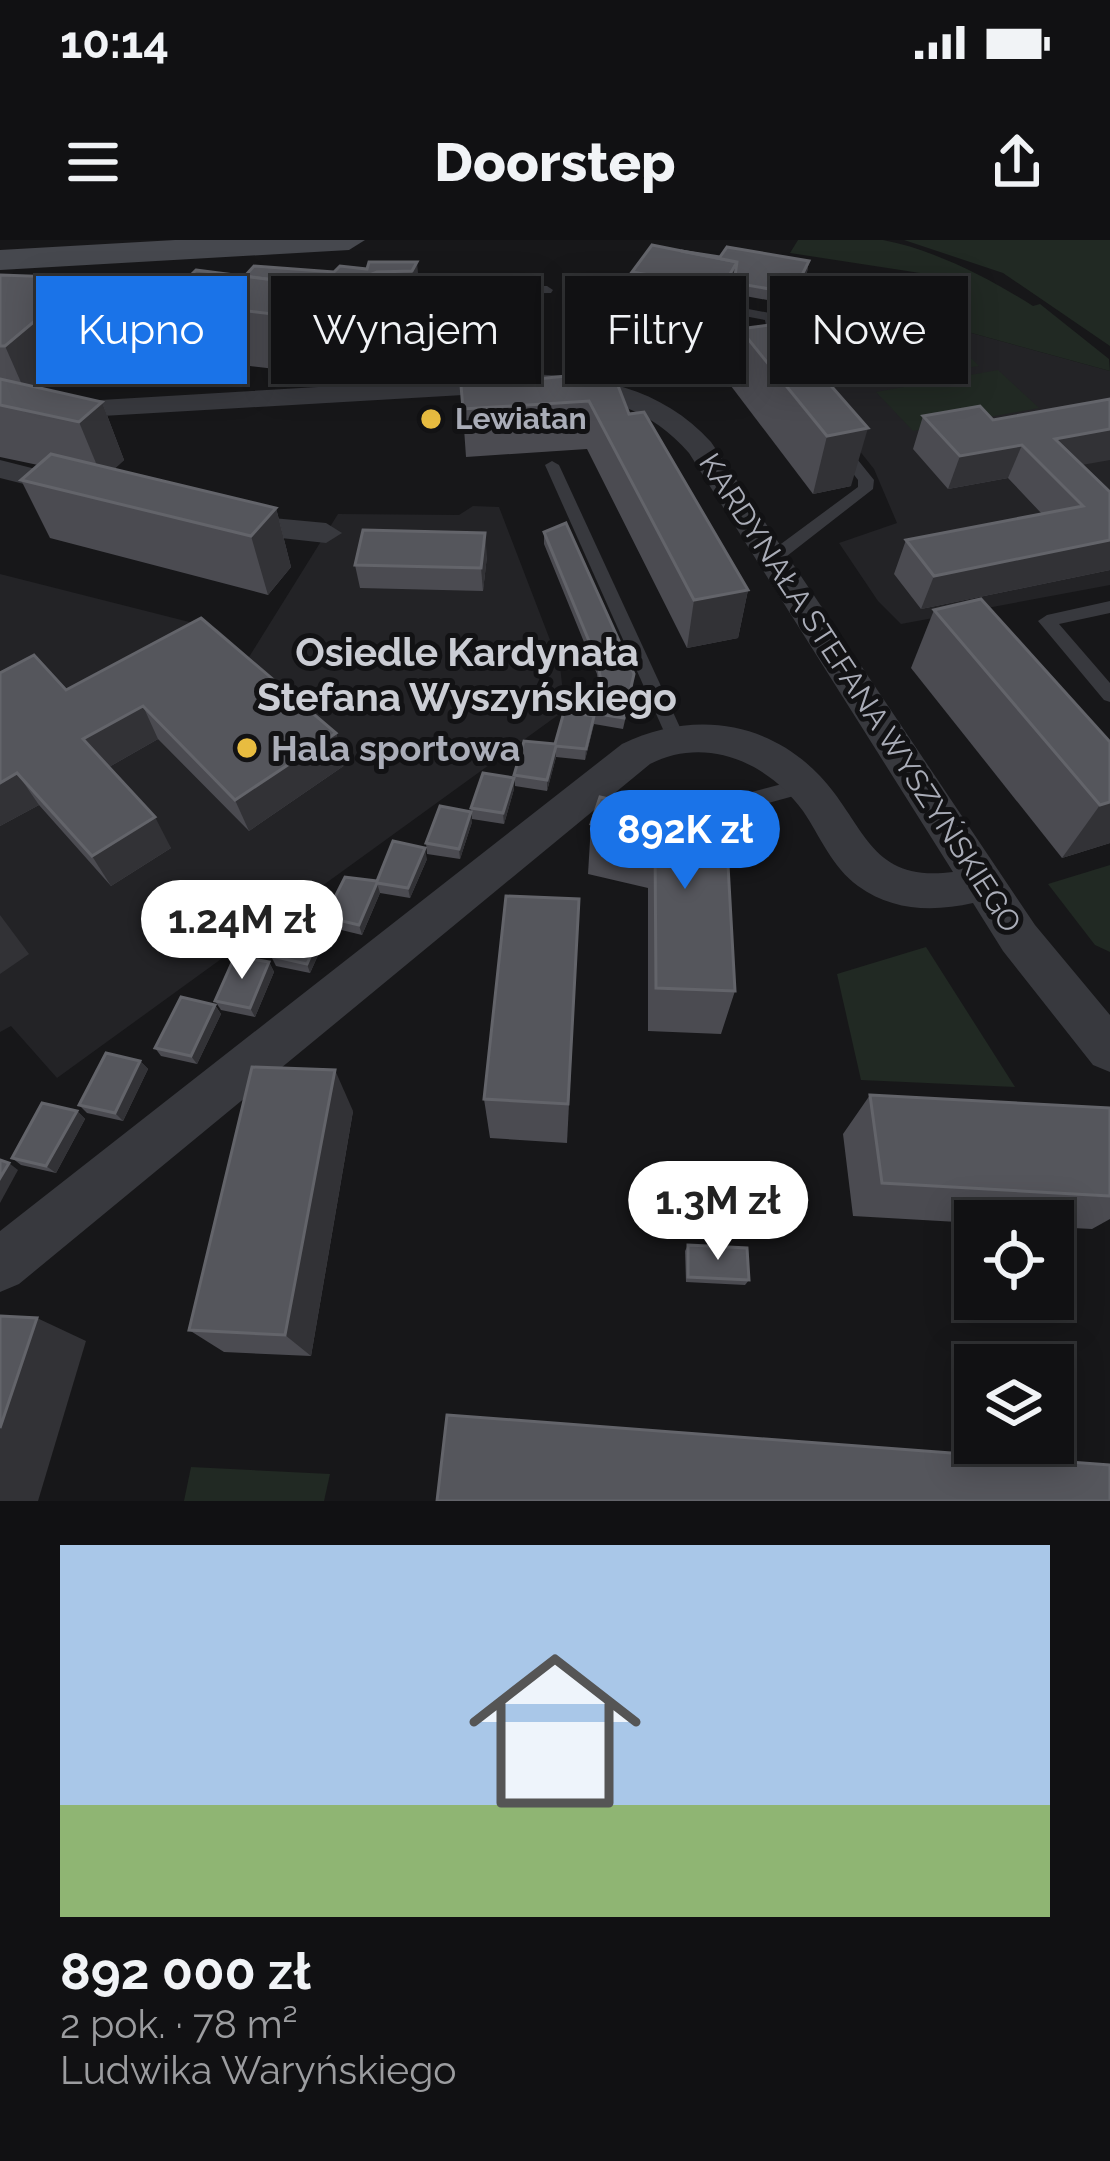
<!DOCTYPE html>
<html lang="pl">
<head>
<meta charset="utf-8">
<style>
	:root { --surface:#111113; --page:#1e1f21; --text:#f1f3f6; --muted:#9c9da0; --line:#303133; --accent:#1a73e8 }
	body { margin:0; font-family:Raleway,sans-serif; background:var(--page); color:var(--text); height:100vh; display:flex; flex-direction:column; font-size:45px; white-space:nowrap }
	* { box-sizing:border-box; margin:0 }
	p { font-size:39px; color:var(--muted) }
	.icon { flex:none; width:66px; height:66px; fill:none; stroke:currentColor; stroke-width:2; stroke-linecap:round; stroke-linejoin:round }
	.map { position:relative; height:1261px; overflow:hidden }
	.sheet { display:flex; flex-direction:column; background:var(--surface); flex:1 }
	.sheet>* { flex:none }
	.top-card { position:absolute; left:36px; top:36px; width:1038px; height:108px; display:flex; gap:24px }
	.tools { position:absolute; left:954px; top:960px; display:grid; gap:24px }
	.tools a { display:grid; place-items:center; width:120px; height:120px; border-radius:0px; background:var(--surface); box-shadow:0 6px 30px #0003,0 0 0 3px var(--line); font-size:60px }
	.price { position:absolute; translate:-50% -102px; padding:0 27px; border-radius:42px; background:#fff; color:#222; font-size:39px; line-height:78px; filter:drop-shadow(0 3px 6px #0008) }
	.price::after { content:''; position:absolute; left:50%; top:72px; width:36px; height:27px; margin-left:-18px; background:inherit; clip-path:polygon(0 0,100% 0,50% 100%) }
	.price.current { background:var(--accent); color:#fff }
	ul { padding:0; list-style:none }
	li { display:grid; align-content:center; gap:24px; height:636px; padding:0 60px }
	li+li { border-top:3px solid var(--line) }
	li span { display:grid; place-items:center; height:372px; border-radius:0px; color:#555 }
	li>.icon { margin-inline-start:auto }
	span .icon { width:216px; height:216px; fill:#fffc; stroke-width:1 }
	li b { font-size:51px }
	.tag { padding:0 42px; border-radius:0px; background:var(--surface); box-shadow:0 6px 30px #0003,0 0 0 3px var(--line); font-size:42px; line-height:108px }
	.tag.current { background:var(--accent); color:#fff }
	.status { display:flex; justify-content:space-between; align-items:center; height:84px; padding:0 60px; background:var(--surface); direction:ltr }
	.status svg { height:33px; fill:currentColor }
	header { display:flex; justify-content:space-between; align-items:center; height:156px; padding:0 60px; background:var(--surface); font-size:54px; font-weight:800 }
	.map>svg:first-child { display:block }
</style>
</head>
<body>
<div class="status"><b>10:14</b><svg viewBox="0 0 49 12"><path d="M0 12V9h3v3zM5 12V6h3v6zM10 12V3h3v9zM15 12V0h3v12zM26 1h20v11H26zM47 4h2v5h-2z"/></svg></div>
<header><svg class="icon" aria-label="menu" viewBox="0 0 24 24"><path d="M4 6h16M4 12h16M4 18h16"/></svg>Doorstep<svg class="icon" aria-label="share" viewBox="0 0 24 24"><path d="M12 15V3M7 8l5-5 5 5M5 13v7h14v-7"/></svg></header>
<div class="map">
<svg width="1110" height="1261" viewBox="0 0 1110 1261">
	<rect width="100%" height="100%" fill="#171719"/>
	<!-- built -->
	<g fill="#232326">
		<path d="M917,78L1110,131V345L901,384L878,361L839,303L897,283L874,229L801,137L820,90Z"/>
		<path d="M473,266L499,267L560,426L565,470L57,838L11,786L0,792V334L217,389L249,417L338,274L459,275Z"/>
	</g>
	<!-- green -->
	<g fill="#212923">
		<path d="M798,0C825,0 856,0 883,0C937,10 995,42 1033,66L1040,64L1109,119L1110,131L917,78L920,33L790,13Z"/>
		<path d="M904,0H1110V106L1003,33Z"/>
		<path d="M945,92L979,126L852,145L823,110Z"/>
		<path d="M998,130L1039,168L913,191L876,152Z"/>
		<path d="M1110,625V712L1095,705L1048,644Z"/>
		<path d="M926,707L1015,847L861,840L837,734Z"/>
		<path d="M191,1227L330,1234L324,1261H184Z"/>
	</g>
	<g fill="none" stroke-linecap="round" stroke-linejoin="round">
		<!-- service -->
		<g fill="#38393e" fill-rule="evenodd">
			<path d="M547,46L553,50L551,53L381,55L370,60L347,94L336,91L362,54L379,47Z"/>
			<path d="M701,60L775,74L785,112L778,116L771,112L765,80L697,67L695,64Z"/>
			<path d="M835,204H845L874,240L873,249L778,323H766V315L858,247V240L833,207Z"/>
			<path d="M552,221L559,225L684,496L682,501L675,503L666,496L545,225Z"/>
			<path d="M1110,361V373L1059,384L1110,443V462L1104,460L1038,381L1047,375Z"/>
			<path d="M805,538L815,546L812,551L684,586L674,578L684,570Z"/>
		</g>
		<!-- minor -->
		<g fill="#38393e" fill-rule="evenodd">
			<path d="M119,55L357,87L370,99L362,145C477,138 625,106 711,202L1035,685L1110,775V832L1093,825L1003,711L973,663C933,672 892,671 858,646C832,627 820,596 803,571C767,521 705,496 650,524L19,1044L0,1052V991L622,504C690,471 766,479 820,536C866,585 869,643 953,632L689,213C652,170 605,156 550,150L0,182V166L335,146L341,99L119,69L0,70V56Z"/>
			<path d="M0,220L91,243L95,249L80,258L0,238Z"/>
			<path d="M229,274L326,283L342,293L326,303L218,291L213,284Z"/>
		</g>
		<!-- secondary -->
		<path fill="#46484e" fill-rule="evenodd" d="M175,0H365L349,10L0,30V10Z"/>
	</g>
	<!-- wall -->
	<g fill="#4b4b51">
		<path d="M720,17L809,21L807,32L790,64L745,56L738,62L731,61L729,78L714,104L629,88L632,32Z"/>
		<path d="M369,22L418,33L413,42L379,43L360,50L338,80L319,77L323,101L301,132L182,118L165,61L245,36L367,29Z"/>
		<path d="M0,35L86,38L104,87L37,148L102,162L124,220L114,229L276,268L291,327L268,355L50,298L21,240L38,225L0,217Z"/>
		<path d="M401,48L403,59L377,90L360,83L358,72Z"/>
		<path d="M777,84L851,246L813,254L731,146L740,89Z"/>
		<path d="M489,130L589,145L629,174L748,350L738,398L687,408L587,209L466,217L461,145L490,143Z"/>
		<path d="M923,176L993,180L1082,225L1110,252V330L921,369L894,334L906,300L1042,274L1008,238L948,249L913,209Z"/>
		<path d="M544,292L633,445L623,489L594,484L585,520L556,517L547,551L515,546L514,535L593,476L599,448L597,434L544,304Z"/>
		<path d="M487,316L483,351L360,348L355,325Z"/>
		<path d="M934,370L1110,502V603L1062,618L911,428Z"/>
		<path d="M0,433L66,450L336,493L345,525L249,591L158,499L109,527L171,608L111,646L39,565L0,586Z"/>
		<path d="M514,538V549L504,584L472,579L471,568Z"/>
		<path d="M644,567L735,751L721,794L648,791V648L588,634L591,584Z"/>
		<path d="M472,582L460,619L427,614L426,603Z"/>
		<path d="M427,619L410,658L380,653L362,695L329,687L325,677L377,641Z"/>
		<path d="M326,681L329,691L310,733L276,726L271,716Z"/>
		<path d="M577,708L567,903L490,898L484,859Z"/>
		<path d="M269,722L274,732L255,777L221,770L215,761Z"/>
		<path d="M215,765L221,774L197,824L161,816L155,808Z"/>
		<path d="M140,821L148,829L123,881L87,873L79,865Z"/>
		<path d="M870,855L1110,868V979L1092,989L1053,987V981H975V983L853,976L843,894Z"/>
		<path d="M77,871L85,879L56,933L21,925L12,918Z"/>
		<path d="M353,871L311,1116L224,1112L189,1090Z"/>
		<path d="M688,1005L749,1040L745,1045L686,1042L685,1011Z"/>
	</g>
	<!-- shaded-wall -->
	<g fill="#323236">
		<path d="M809,21L807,32L790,64L793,53Z"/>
		<path d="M417,22L418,33L413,42L412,31Z"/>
		<path d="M737,22L729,78L714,104L722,48Z"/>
		<path d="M377,32L379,43L360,50L338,80L336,69L359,39Z"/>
		<path d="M86,38L104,87L27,156L5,106Z"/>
		<path d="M313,45L323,101L301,132L289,76Z"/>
		<path d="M747,45L745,56L738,62L739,51Z"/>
		<path d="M401,48L403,59L377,90L375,79Z"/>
		<path d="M102,162L124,220L103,240L79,182Z"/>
		<path d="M868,188L851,246L813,254L827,196Z"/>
		<path d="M1110,189V220L1048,231L1055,199Z"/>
		<path d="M1022,205L1008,238L948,249L960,216Z"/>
		<path d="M276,268L291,327L268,355L251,296Z"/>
		<path d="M485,293L487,316L483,351L481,328Z"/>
		<path d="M1110,300V330L921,369L934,336Z"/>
		<path d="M748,350L738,398L687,408L694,360Z"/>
		<path d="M143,466L158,499L102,531L83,499Z"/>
		<path d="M594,476L593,487L585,520L586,509Z"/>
		<path d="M336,493L345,525L249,591L235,560Z"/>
		<path d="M556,506V517L547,551V540Z"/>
		<path d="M17,533L39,565L0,586V543Z"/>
		<path d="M514,538V549L504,584L503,573Z"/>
		<path d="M1110,562V603L1062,618L1100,565Z"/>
		<path d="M471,572L472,582L460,619L459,609Z"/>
		<path d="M155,577L171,608L111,646L92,616Z"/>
		<path d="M425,608L427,619L410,658L408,648Z"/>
		<path d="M377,643L380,653L362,695L359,685Z"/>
		<path d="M0,675L29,714L0,734Z"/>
		<path d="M326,681L329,691L310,733L307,724Z"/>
		<path d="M269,722L274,732L255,777L250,768Z"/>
		<path d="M215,765L221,774L197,824L191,816Z"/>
		<path d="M140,821L148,829L123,881L115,873Z"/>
		<path d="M335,830L353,871L311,1116L285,1095Z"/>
		<path d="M77,871L85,879L56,933L46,926Z"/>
		<path d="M9,923L18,930L0,963V938Z"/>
		<path d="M37,1078L86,1101L38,1261H0V1188Z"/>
	</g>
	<!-- building -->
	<g fill="#55565c" stroke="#63646a" stroke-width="3">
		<path d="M652,5L737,22L722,48L632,32Z"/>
		<path d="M727,7L809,21L793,53L747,45L739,51L733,50L737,22L681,11L720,17Z"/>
		<path d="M369,22H417L412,31L377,32L359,39L336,69L317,66L313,45L245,36L254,26L334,32L340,26L367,29Z"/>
		<path d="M196,30L313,45L289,76L165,61Z"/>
		<path d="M0,35L86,38L5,106H0Z"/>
		<path d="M401,48L375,79L358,72L371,52Z"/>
		<path d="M777,84L868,188L827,196L740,89Z"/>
		<path d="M534,127L536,139L586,134L589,145L617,143L629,174L644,172L748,350L694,360L589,161L463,169L461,145L494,142L489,130Z"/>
		<path d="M0,139L102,162L79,182L0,165Z"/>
		<path d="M1110,159V189L1055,199L1110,252V300L934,336L906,300L1083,266L1022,205L960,216L923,176L980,166L993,180Z"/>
		<path d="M51,214L276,268L251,296L21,240Z"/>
		<path d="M566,283L634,434L624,478L593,473L601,442L598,423L544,292Z"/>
		<path d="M363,290L485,293L481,328L355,325Z"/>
		<path d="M981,359L1110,502V562L1100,565L934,370Z"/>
		<path d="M201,378L336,493L235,560L143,466L83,499L155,577L92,616L17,533L0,543V433L34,415L66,450Z"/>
		<path d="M564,472L594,476L586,509L556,506L547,540L514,535L524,501L555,504Z"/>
		<path d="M483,533L514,538L503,573L471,568Z"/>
		<path d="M600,557L644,567L725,571L735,751L656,748L655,599L591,584Z"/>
		<path d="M440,566L471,572L459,609L426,603Z"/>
		<path d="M393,601L425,608L408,648L377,643L359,685L325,677L345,637L377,641Z"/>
		<path d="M506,656L579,659L568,864L484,859Z"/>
		<path d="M291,673L326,681L307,724L271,716Z"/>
		<path d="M235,716L269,722L250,768L215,761Z"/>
		<path d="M181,757L215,765L191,816L155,808Z"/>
		<path d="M106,813L140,821L115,873L79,865Z"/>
		<path d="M252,827L335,830L285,1095L189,1090Z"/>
		<path d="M870,855L1110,868V956L882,943Z"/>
		<path d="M42,863L77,871L46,926L12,918Z"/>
		<path d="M0,920L9,923L0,938Z"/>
		<path d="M688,1005L747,1008L749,1040L688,1037Z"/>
		<path d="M0,1076L37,1078L0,1188Z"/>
		<path d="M447,1175L1110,1225V1261H437Z"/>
	</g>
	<!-- markers -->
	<g fill="#e8bc40" stroke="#121214" stroke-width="4.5">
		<circle cx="431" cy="179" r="12"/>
		<circle cx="247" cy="508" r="12"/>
	</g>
	<g text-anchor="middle" stroke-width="10" stroke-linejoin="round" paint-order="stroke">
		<!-- far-poi labels -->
		<g font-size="30" font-weight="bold" fill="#aaadb8" stroke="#121214" text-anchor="start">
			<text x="455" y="189">Lewiatan</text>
		</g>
		<!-- far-street labels -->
		<g font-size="30" fill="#aaadb8" stroke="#121214">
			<text transform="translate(860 453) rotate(57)" y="10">KARDYNAŁA STEFANA WYSZYŃSKIEGO</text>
		</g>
		<!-- poi labels -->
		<g font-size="36" font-weight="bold" fill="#aaadb8" stroke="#121214" text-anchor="start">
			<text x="271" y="521">Hala sportowa</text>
		</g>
		<!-- neighbourhood labels -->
		<g font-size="39" font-weight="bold" fill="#cbcdd4" stroke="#121214">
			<text x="467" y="426">Osiedle Kardynała<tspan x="467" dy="45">Stefana Wyszyńskiego</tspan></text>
		</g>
	</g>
</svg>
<div class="tools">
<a><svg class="icon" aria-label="locate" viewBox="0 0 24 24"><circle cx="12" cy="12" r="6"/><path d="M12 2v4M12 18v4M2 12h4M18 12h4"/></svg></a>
<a><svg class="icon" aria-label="layers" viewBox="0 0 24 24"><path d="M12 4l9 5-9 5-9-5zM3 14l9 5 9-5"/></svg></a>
</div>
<b class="price current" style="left:685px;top:652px">892K zł</b>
<b class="price" style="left:242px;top:742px">1.24M zł</b>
<b class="price" style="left:718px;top:1023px">1.3M zł</b>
<div class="top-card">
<a class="tag current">Kupno</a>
<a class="tag">Wynajem</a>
<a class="tag">Filtry</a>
<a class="tag">Nowe</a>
</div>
</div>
<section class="sheet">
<ul>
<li><span style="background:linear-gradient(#a9c7e8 70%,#8fb573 0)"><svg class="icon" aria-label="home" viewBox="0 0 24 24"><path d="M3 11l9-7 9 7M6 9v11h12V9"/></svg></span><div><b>892 000 zł</b><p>2 pok. · 78 m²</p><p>Ludwika Waryńskiego</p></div></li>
</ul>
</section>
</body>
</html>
